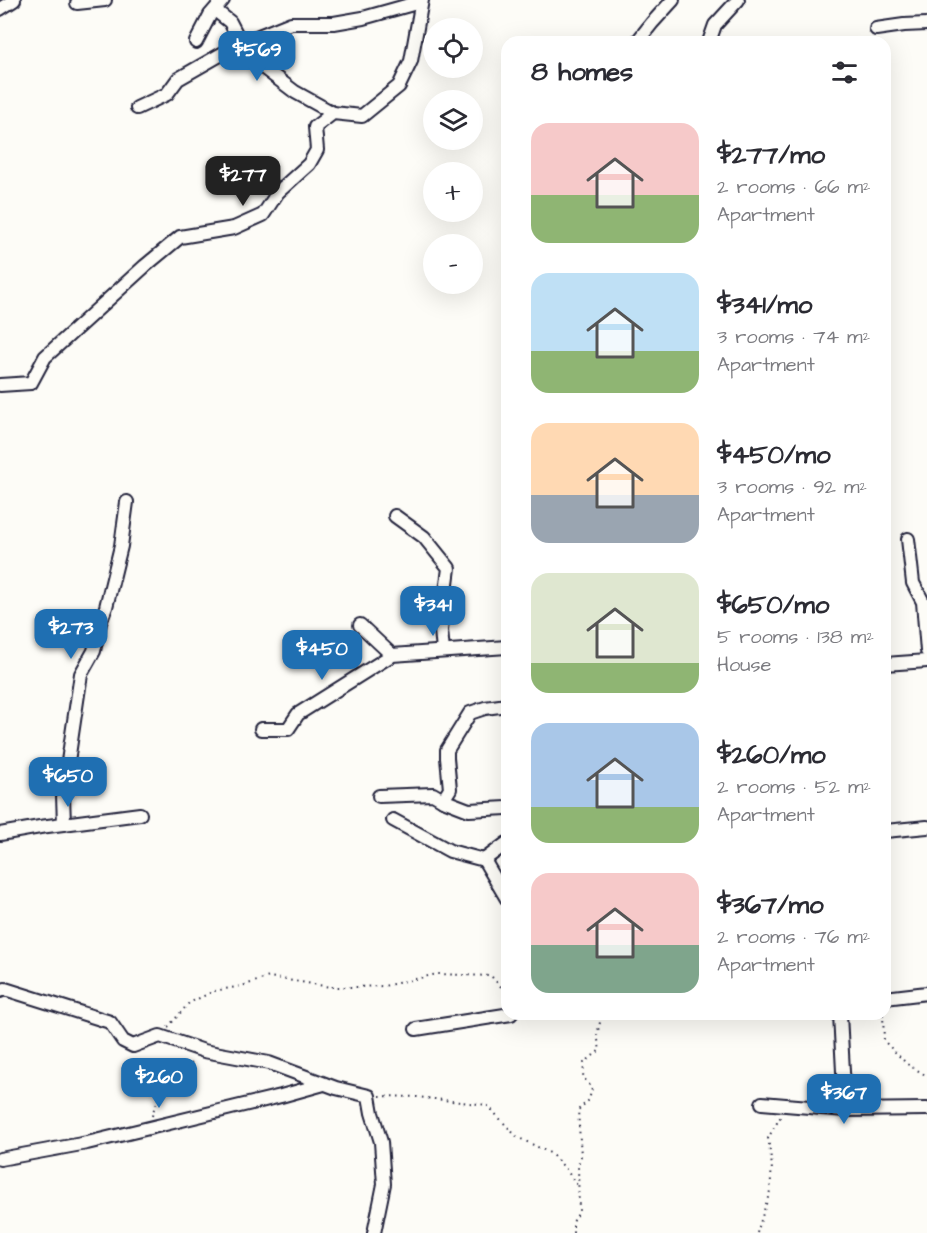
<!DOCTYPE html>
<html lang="en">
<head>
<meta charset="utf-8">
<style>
	:root { --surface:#fff; --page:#f2f2f3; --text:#2b2b33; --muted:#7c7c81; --accent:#1f6fb2 }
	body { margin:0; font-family:"Architects Daughter",sans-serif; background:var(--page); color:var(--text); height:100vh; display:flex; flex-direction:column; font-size:22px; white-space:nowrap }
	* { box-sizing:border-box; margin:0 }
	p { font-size:20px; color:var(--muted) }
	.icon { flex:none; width:33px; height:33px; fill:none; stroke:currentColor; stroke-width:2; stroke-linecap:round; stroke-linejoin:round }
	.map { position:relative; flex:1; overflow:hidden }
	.side { position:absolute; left:501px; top:36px; width:390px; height:984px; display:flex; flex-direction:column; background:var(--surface); border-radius:18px; box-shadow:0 6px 24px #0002 }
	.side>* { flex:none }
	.controls { position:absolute; left:423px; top:18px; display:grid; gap:12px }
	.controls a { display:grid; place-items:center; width:60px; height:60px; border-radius:50%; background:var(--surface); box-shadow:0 6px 24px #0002; font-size:30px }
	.price { position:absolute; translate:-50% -51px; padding:0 14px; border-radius:12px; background:var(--accent); color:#fff; font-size:20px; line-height:39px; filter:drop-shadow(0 2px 3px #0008) }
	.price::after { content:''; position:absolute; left:50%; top:36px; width:18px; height:14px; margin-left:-9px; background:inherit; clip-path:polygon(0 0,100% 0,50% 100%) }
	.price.selected { background:#222; color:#fff }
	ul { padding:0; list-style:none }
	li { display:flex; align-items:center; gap:18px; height:150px; padding:0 30px }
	li span { display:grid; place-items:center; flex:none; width:168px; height:120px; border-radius:18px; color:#555 }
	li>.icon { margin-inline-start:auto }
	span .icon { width:72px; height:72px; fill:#fffc; stroke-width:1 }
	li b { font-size:26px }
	h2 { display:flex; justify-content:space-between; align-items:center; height:72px; padding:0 30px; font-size:26px }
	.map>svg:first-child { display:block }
</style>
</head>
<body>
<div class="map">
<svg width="927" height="1233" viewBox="0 0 927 1233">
	<rect width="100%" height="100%" fill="#fdfcf7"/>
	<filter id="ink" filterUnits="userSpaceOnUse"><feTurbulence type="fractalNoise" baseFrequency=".0167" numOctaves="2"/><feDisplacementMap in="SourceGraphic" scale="12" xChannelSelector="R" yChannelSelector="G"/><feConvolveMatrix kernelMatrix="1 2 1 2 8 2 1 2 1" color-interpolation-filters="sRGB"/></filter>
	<g filter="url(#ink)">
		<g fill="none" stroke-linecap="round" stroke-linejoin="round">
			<defs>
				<g id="minor">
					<path d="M77,3L105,0"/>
					<path d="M0,9L14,0"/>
					<path d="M215,10L230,22L241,43L253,60L295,92L333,113"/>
					<path d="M876,29L904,25L927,24"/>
					<path d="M196,42L210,15L223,0"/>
					<path d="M637,42L652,23L673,0"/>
					<path d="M709,42L715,25L738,0"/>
					<path d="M137,108L167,94L178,79L241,43L291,23H334L363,18L420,2"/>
					<path d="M0,385L31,383L45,357L145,266L180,237L234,228L263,215L278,192L309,164L317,150L315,127L333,113L362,116L399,86L411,61L422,0"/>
					<path d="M395,516L424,537L449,568L441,630L443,651"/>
					<path d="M908,539L913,583L923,602L927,651"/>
					<path d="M360,625L392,655L507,647"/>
					<path d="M885,664L927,661"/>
					<path d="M261,729H288L298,714L392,655"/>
					<path d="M379,796L433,794L443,800L469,810L507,808"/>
					<path d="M443,800L450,789L447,758V750L470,713L485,708L507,705"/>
					<path d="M393,820L450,851L484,860L507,843"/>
					<path d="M64,824L63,795L81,674L94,651L100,623L106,607L121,546L127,502"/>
					<path d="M885,831L927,827"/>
					<path d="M0,834L40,827L140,814"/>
					<path d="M484,860L507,899"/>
					<path d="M0,991L5,989L110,1022L123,1041L133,1046L160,1036L204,1051L269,1063L336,1088L369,1096L372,1113L381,1142L384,1184L374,1233"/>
					<path d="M885,998L927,993"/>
					<path d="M840,1014L845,1110"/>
					<path d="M416,1029L511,1014"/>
					<path d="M762,1103L845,1110L927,1109"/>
					<path d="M0,1159L87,1143L281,1096L324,1084"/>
				</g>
			</defs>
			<!-- minor casing -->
			<use href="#minor" stroke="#22223b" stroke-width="16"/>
			<!-- path -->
			<g stroke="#22223b" stroke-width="2" stroke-dasharray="1.5 4.5" stroke-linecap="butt">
				<path d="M883,1014L884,1041L907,1064L927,1076"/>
				<path d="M168,1027L189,1003L214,991L242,986L269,977L331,987H356L384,986L437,974L491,976L503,989L507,996"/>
				<path d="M380,1096L417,1097L487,1105L517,1137L550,1153L565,1168L579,1188"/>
				<path d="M152,1116C157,1092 178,1076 195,1060"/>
				<path d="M573,1233V1222L579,1212L578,1165L581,1156L578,1110L589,1100L592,1088L583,1077L584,1063L600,1050L597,1035L602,1014"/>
				<path d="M757,1233L770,1191L772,1166L768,1138L781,1116"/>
			</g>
			<!-- minor -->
			<use href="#minor" stroke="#fdfcf7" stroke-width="12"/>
		</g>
	</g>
</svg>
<div class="controls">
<a><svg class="icon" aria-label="locate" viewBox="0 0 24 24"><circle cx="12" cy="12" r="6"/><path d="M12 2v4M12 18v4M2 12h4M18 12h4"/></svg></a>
<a><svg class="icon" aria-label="layers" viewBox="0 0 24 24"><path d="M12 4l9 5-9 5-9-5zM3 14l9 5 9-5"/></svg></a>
<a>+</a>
<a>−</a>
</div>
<b class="price" style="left:257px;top:82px">$569</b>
<b class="price selected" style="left:243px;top:207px">$277</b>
<b class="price" style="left:433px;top:637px">$341</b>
<b class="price" style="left:71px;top:660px">$273</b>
<b class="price" style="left:322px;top:681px">$450</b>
<b class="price" style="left:68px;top:808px">$650</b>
<b class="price" style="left:159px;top:1109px">$260</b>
<b class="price" style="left:844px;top:1125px">$367</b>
<section class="side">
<h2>8 homes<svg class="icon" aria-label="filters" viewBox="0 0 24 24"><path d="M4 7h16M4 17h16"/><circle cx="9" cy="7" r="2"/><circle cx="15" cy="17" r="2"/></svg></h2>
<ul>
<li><span style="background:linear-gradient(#f6c9c9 60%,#8fb573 0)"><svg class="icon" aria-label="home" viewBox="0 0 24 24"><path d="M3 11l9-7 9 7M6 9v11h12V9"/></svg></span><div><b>$277/mo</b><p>2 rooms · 66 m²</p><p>Apartment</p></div></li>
<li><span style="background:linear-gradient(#bfe0f5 65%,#8fb573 0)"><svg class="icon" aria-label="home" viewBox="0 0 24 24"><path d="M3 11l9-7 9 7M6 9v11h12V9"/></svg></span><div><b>$341/mo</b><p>3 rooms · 74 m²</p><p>Apartment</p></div></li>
<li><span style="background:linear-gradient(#ffd9b3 60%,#9aa5b1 0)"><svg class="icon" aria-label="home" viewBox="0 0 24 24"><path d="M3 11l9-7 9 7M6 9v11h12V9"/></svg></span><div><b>$450/mo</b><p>3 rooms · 92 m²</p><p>Apartment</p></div></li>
<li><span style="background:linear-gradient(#dfe7d0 75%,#8fb573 0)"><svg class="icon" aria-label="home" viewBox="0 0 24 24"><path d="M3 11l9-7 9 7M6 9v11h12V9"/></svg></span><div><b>$650/mo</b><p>5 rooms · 138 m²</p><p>House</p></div></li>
<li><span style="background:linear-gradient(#a9c7e8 70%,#8fb573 0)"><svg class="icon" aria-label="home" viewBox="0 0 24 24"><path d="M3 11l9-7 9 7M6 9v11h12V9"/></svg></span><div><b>$260/mo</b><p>2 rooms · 52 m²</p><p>Apartment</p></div></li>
<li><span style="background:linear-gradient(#f6c9c9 60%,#7fa58c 0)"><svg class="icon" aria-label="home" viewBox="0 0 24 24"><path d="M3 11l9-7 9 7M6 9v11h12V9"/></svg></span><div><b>$367/mo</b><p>2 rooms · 76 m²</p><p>Apartment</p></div></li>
</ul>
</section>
</div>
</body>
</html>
